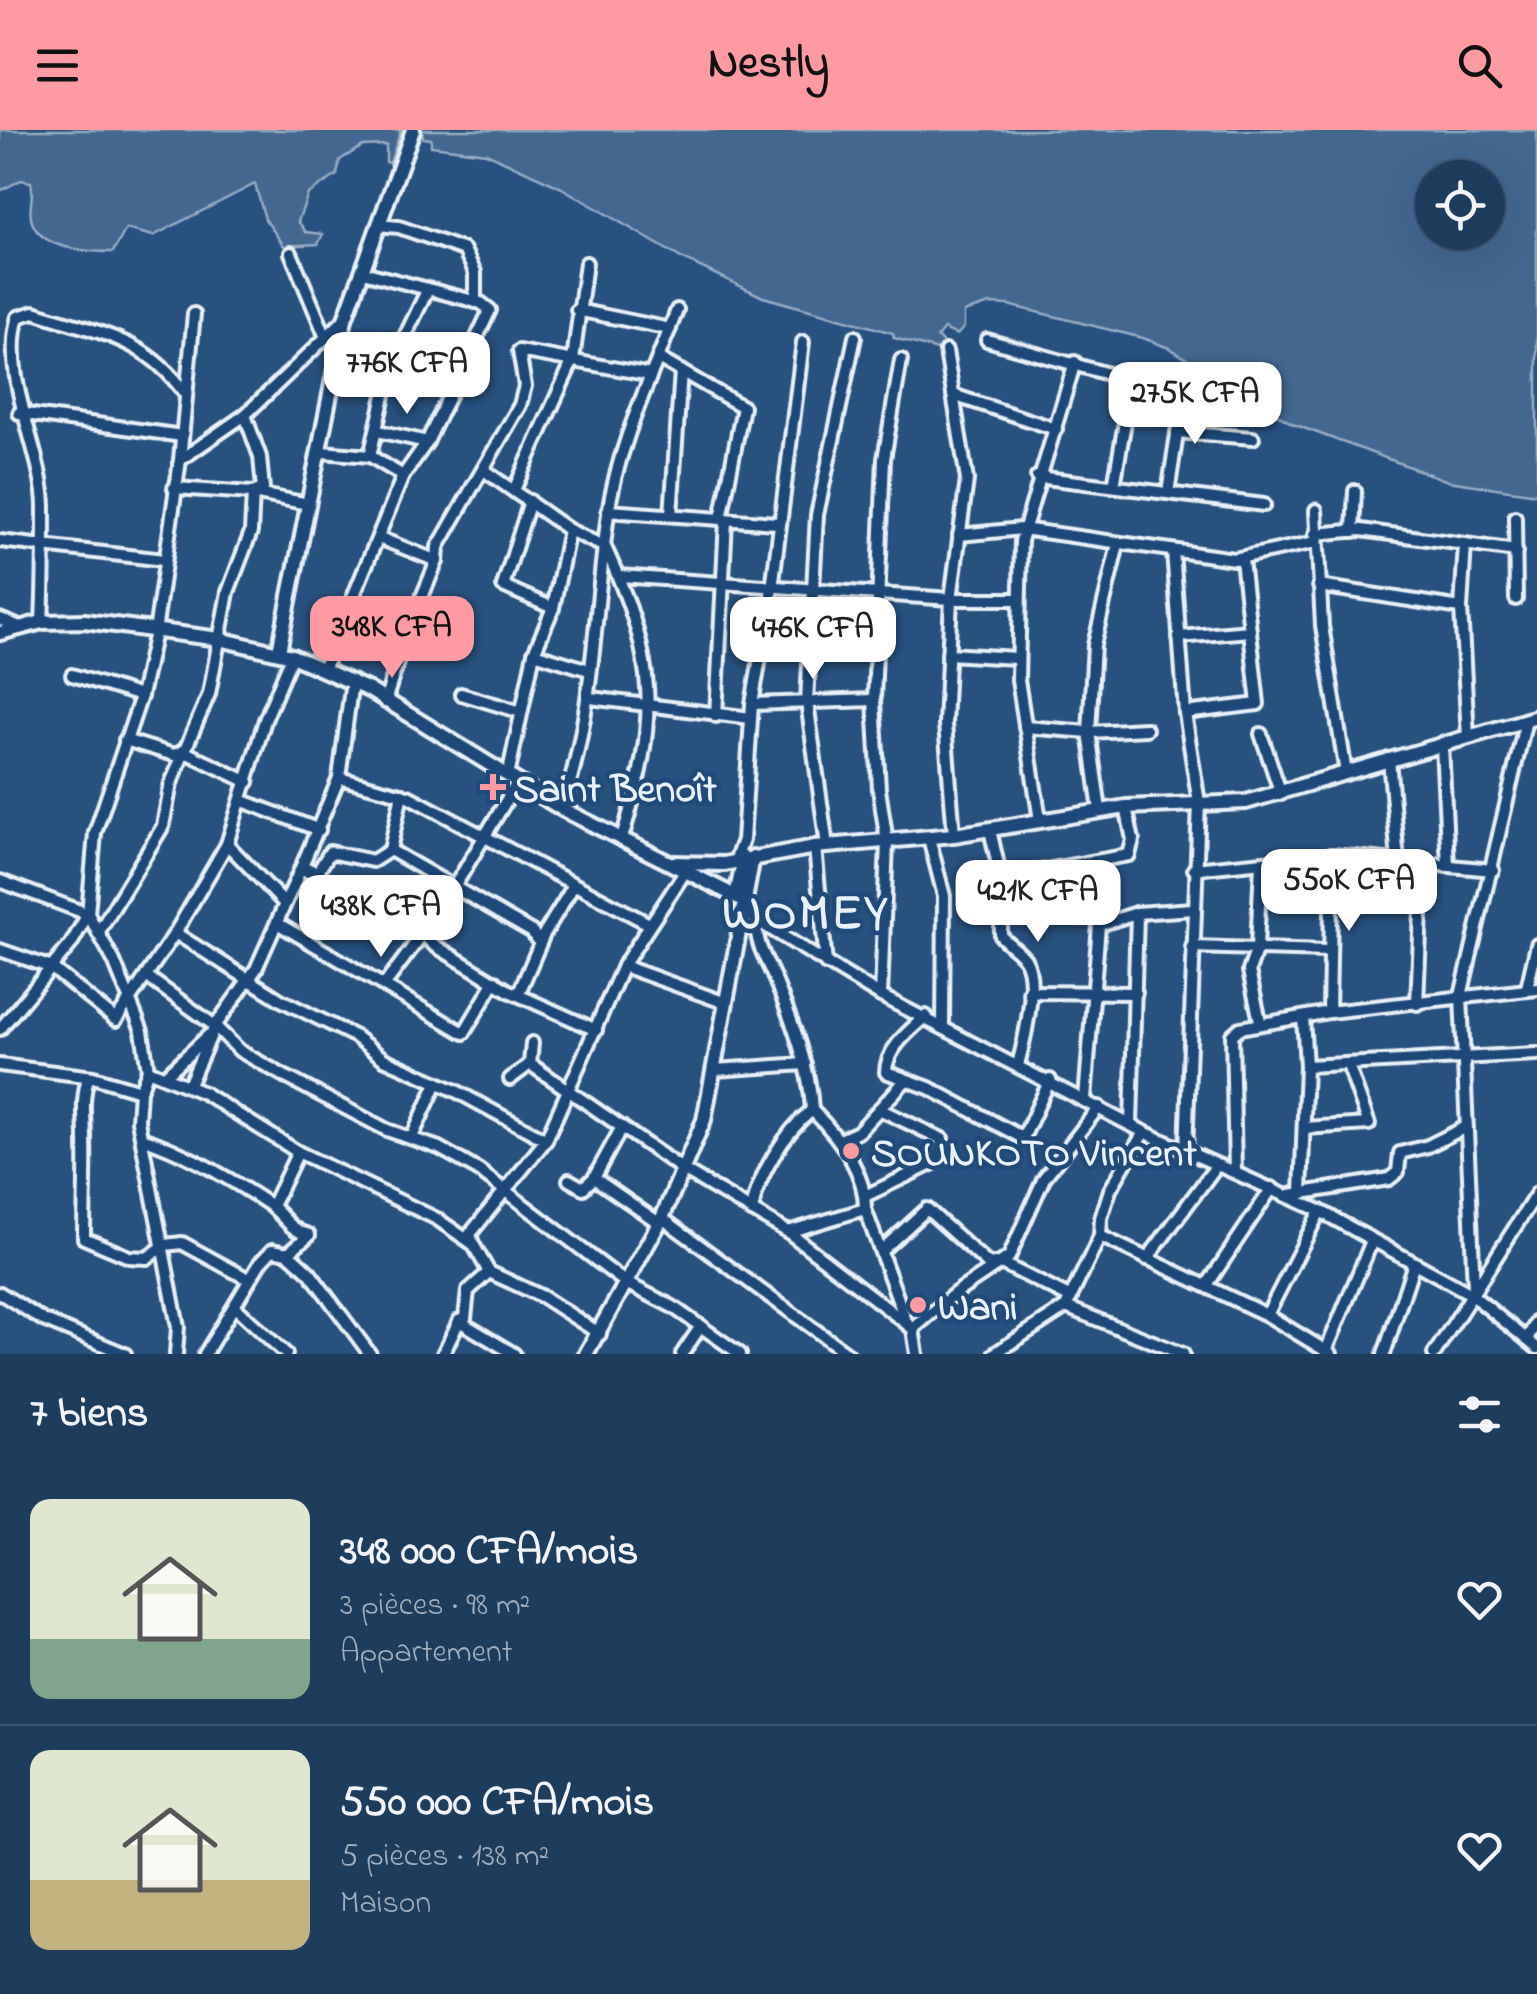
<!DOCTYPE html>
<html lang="fr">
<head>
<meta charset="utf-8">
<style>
	:root { --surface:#1d3d5f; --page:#254465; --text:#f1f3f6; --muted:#a0aebd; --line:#3b5674; --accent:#ff9aa2 }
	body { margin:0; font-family:"Indie Flower",sans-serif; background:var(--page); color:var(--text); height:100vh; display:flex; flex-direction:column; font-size:38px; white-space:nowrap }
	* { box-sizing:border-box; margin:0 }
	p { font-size:32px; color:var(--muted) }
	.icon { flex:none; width:55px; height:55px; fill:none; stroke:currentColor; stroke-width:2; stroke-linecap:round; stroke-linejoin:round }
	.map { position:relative; height:1224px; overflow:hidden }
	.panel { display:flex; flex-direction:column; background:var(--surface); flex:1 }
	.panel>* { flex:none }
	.buttons { position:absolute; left:1415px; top:30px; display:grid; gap:20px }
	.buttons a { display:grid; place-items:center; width:90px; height:90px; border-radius:50%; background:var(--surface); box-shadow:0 10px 40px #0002,0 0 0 2px var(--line); font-size:50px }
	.price { position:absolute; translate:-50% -85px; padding:0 22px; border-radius:20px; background:#fff; color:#222; font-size:32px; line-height:65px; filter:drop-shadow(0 2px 5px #0008) }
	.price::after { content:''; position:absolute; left:50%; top:60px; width:30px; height:22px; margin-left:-15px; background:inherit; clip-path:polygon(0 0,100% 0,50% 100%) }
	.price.current { background:var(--accent); color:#111 }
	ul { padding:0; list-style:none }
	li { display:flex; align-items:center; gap:30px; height:250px; padding:0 30px }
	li+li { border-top:2px solid var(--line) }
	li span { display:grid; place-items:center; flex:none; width:280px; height:200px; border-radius:20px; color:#555 }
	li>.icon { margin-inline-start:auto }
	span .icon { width:120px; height:120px; fill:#fffc; stroke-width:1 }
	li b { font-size:42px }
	h2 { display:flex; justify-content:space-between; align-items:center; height:120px; padding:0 30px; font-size:42px }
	header { display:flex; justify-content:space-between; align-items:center; height:130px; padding:0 30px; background:var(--accent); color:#111; font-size:45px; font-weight:700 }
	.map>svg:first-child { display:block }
</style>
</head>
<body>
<header><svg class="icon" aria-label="menu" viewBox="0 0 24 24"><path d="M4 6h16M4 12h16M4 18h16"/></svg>Nestly<svg class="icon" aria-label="search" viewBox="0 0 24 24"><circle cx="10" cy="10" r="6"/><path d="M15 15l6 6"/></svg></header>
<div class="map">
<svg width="1537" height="1224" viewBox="0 0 1537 1224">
	<rect width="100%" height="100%" fill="#27517f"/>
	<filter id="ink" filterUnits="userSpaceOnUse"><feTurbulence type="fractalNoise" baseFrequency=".01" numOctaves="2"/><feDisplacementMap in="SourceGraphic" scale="20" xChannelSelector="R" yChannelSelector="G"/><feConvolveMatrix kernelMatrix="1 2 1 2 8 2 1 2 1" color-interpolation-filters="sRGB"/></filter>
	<g filter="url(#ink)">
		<!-- green -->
		<g fill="#436891" stroke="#96acc4" stroke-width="2.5" fill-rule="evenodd">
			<path d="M0,0H401L390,33L386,32V15L363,16L340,30L337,45L308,64L298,91L306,102L323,104L318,114L284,116L265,89L255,54L153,106L126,99L113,122C89,122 42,120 32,92C27,80 35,65 31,52L21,50L0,61Z"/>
			<path d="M422,0H1537V364L1448,351L1293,294L1169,218L1143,208L1008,175L990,174L964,182V197L957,205L944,199L937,207L944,214L941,221L894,208L893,203L763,167L681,128L562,58L486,23L431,16V9L423,8ZM1432,48H1488V102H1432Z"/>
		</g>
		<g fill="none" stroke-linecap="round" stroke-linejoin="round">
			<defs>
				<g id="minor">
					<path d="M378,95L399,97L464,120L475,142V172"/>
					<path d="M291,123L325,205"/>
					<path d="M577,180L670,199"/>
					<path d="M987,210L1183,265L1168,363"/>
					<path d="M946,221L967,350L951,469L945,594L954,705"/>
					<path d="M658,228L743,277L721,389"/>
					<path d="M953,265L1056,299"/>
					<path d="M19,283L182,306"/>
					<path d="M378,301L427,312"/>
					<path d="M1177,302L1253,308"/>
					<path d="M322,322L370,326L403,346"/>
					<path d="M370,326L391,235L427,161"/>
					<path d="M180,330L245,285L345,189"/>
					<path d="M485,341L569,400L605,417C658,533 659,587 622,708"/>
					<path d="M1037,347L1264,375"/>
					<path d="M1114,356L1132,251"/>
					<path d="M174,358L253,363L308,374"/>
					<path d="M514,360L573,230L586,133"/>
					<path d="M530,371L503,456L553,478"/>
					<path d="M1316,380L1322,496L1346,643"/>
					<path d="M608,381L777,393"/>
					<path d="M671,385L681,241"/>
					<path d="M1515,387L1516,469"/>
					<path d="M1353,401L1355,361"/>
					<path d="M1315,404L1361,400L1516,421"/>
					<path d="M959,405L1022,399L1234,429L1316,412"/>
					<path d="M379,408L437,431"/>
					<path d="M0,411L164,430"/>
					<path d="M1465,414L1461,478L1468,607"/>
					<path d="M1173,421L1185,583L1199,673L1186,1021"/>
					<path d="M619,446L951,469H1017"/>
					<path d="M1319,456L1461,478"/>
					<path d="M0,489L22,498"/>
					<path d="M42,492C44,453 44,414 44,376C43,322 0,246 18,187L34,182C96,203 145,206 185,264"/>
					<path d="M1179,507L1250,501"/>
					<path d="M812,510L878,512"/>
					<path d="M534,523L589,540"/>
					<path d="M948,524L1016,528"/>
					<path d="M323,540L403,346L427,312L490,180L481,173L363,142"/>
					<path d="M72,545L141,566"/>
					<path d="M461,564L521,582"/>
					<path d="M590,568L751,588"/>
					<path d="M385,572L404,510L437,431L438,417L520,275L525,256L519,221L651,245"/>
					<path d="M752,574L874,570"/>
					<path d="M1185,583L1258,574L1242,429"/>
					<path d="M716,586L726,389"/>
					<path d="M1025,597L1089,602L1146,599"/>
					<path d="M1261,604L1281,664"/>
					<path d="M125,610L174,625L183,621L248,652"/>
					<path d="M1442,615L1448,736"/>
					<path d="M1389,629L1398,731"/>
					<path d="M508,646L534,523L553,478L569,400"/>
					<path d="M339,648L408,666L649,794"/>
					<path d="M243,671L319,700"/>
					<path d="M562,679C594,583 594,484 608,384C618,314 652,246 677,180"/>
					<path d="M1100,680L1089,602L1094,515L1118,414"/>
					<path d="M1040,690L1018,550L1021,411L1075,232"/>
					<path d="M990,700L1001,748V806C1008,814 1019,821 1025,829C1039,850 1024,912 1018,935"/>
					<path d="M929,708L944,766L943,895"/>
					<path d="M827,716L807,572L817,385L855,207"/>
					<path d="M815,717L826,834"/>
					<path d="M390,720L402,664"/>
					<path d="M736,729L743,710L752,574L772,459L803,212"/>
					<path d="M301,738L339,648L352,551"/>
					<path d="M307,738L317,743L330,722L373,731L390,720L532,802L539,812"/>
					<path d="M1194,739L1332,725L1493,740"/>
					<path d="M1001,748L1129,725L1133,710L1126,677"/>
					<path d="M0,751L88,784L114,831L142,901L148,940L140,961L138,991L178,1197L176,1224"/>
					<path d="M284,773L227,714L265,590L292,526"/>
					<path d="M741,781L881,866L1144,1002L1320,1081L1471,1164L1537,1218"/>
					<path d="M756,791C756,816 766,828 775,850C792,891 810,937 812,980C837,1005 866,1042 865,1079L907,1194L913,1199L917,1224"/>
					<path d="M277,793L464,903L495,851"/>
					<path d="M98,803L163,696L171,653L209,564L228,462L251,402L253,363L263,359L260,327L245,285"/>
					<path d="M175,803L227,714"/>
					<path d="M1192,817L1328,821"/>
					<path d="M0,820L52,838L116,890L175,803L281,870L356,907L384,929L456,961L546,1010"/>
					<path d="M623,836L723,872"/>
					<path d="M146,846L215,896L189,955"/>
					<path d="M385,854L439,782L518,651"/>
					<path d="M1527,858L1537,815"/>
					<path d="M1029,862L1136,863"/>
					<path d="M518,865L544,804L574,755"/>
					<path d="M881,866L887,712L879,659L874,570L884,329L901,230"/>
					<path d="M1417,874L1423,734"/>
					<path d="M1329,882L1332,725"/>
					<path d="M926,886C910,900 886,919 886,942L929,958L1023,1008L1050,950"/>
					<path d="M1260,891L1249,841L1257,818L1261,733"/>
					<path d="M0,899L71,814L88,784L95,703L141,566L155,502L180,330L194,184"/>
					<path d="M596,900L509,861L434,815L422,803L301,738L256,839L215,896L240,921L286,947L387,1000L439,1018L478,1040L626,1153L673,1177L740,1224"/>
					<path d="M532,913L530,934L685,1041L788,1102L907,1194"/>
					<path d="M0,935L93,947L140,961"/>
					<path d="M1306,936L1537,924"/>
					<path d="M148,940L204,963L298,1022L437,1089L473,1114L489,1142L543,1167L600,1204"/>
					<path d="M715,940L805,934"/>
					<path d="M165,946L209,905"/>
					<path d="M88,947C81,976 85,983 85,1010C86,1042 84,1075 84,1108L129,1127L147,1128L165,1115L182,1113L248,1149"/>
					<path d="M510,949L530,934"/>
					<path d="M1085,969L1099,795L1137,783L1193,779"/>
					<path d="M1131,994L1137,783"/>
					<path d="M622,997L594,1048L659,1093"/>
					<path d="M1304,998L1369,994L1348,935"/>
					<path d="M412,1007L437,953"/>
					<path d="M142,1008C185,1022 229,1048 267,1073C283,1083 289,1101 309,1105L288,1123L272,1120L260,1133L205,1224"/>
					<path d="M840,1010L858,1002L905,951"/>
					<path d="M1235,1042L1232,905L1240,898L1329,882L1537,859"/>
					<path d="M569,1050L583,1058L594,1048"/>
					<path d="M1301,1063L1306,936L1303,887"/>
					<path d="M1290,1065L1389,1049L1398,1042L1400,1023L1428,1016L1466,997"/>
					<path d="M865,1066L938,1031L942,1009L879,979"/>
					<path d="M272,1076L298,1022"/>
					<path d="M752,1081C757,1046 785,1002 812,980"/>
					<path d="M662,1088L848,1224"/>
					<path d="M788,1102L865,1079"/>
					<path d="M1100,1106L1267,1185L1331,1224"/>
					<path d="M473,1114L470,1104L546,1010L623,836L685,742"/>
					<path d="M881,1121L927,1079L989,1135L1001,1133L1071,1168"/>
					<path d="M288,1123L310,1143L370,1224"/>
					<path d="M1147,1129L1217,1035"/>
					<path d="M1207,1155L1272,1058"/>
					<path d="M1474,1158L1461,866L1526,590"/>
					<path d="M0,1163L43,1190L125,1224"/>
					<path d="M235,1177L286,1224"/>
					<path d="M1066,1177L1183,1224"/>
					<path d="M1267,1185L1320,1081"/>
					<path d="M459,1191L514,1224"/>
					<path d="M913,1199L954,1164L1009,1127L1044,1048L1099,977"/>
					<path d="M1527,1209L1537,1191"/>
					<path d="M1326,1221L1372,1111"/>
					<path d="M443,1224L459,1191L465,1188L468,1161L489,1142"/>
					<path d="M682,1224L701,1196"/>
					<path d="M994,1224L1066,1177L1100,1106L1101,1088L1110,1060L1144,1002"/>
					<path d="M1384,1224L1414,1133"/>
					<path d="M1434,1224L1537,1063"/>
				</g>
				<g id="major">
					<path d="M0,503L42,492L85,491L219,509L292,526L369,560L562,679L743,770"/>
					<path d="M279,521L345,189L413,0"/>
					<path d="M673,733L724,734L815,717L954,705L1126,677L1246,672L1537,587"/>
					<path d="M736,766L744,728"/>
					<path d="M586,1224L662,1088L704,990L753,727"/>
				</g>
			</defs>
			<!-- minor casing -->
			<use href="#minor" stroke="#e8f1f8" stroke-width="18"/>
			<!-- major casing -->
			<use href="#major" stroke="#e8f1f8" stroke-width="20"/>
			<!-- minor -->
			<use href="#minor" stroke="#1f4a7a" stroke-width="10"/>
			<!-- major -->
			<use href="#major" stroke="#1f4a7a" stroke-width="12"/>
		</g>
	</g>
	<!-- markers -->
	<g fill="#ff9aa2" stroke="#1f4a7a" stroke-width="4">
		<path d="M488 642h10v10h10v10h-10v10h-10v-10h-10v-10h10z"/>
		<circle cx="851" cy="1021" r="10"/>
		<circle cx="918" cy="1175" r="10"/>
	</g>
	<g text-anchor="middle" stroke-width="9" stroke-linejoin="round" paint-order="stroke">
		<!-- poi labels -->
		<g font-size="40" font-weight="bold" fill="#e8f1f8" stroke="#1f4a7a" text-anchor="start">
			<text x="513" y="671">Saint Benoît</text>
			<text x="871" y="1035">SOUNKOTO Vincent</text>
			<text x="938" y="1189">Wani</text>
		</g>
		<!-- district labels -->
		<g font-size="50" font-weight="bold" letter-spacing="2.5" fill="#e8f1f8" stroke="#1f4a7a">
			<text x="806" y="798">WOMEY</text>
		</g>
	</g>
</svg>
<div class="buttons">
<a><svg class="icon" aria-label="locate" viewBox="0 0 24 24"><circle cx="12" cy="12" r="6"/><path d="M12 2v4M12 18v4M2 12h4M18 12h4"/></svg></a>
</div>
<b class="price" style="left:407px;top:287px">776K CFA</b>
<b class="price" style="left:1195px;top:317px">275K CFA</b>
<b class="price current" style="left:392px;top:551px">348K CFA</b>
<b class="price" style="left:813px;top:552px">476K CFA</b>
<b class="price" style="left:1349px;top:804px">550K CFA</b>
<b class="price" style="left:1038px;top:815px">421K CFA</b>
<b class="price" style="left:381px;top:830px">438K CFA</b>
</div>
<section class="panel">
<h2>7 biens<svg class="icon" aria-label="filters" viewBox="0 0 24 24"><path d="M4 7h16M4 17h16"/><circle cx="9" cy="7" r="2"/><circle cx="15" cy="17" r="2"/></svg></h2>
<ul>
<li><span style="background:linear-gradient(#dfe7d0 70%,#7fa58c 0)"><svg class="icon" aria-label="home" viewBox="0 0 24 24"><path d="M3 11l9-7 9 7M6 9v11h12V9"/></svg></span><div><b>348 000 CFA/mois</b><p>3 pièces · 98 m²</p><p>Appartement</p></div><svg class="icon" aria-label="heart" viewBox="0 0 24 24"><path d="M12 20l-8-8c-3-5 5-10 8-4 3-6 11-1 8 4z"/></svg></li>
<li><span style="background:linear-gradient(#dfe7d0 65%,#c2b280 0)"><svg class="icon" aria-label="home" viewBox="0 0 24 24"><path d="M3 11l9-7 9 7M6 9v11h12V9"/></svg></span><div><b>550 000 CFA/mois</b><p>5 pièces · 138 m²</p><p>Maison</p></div><svg class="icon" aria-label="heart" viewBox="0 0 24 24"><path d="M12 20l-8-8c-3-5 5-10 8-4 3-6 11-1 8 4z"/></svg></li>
</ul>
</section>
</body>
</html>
